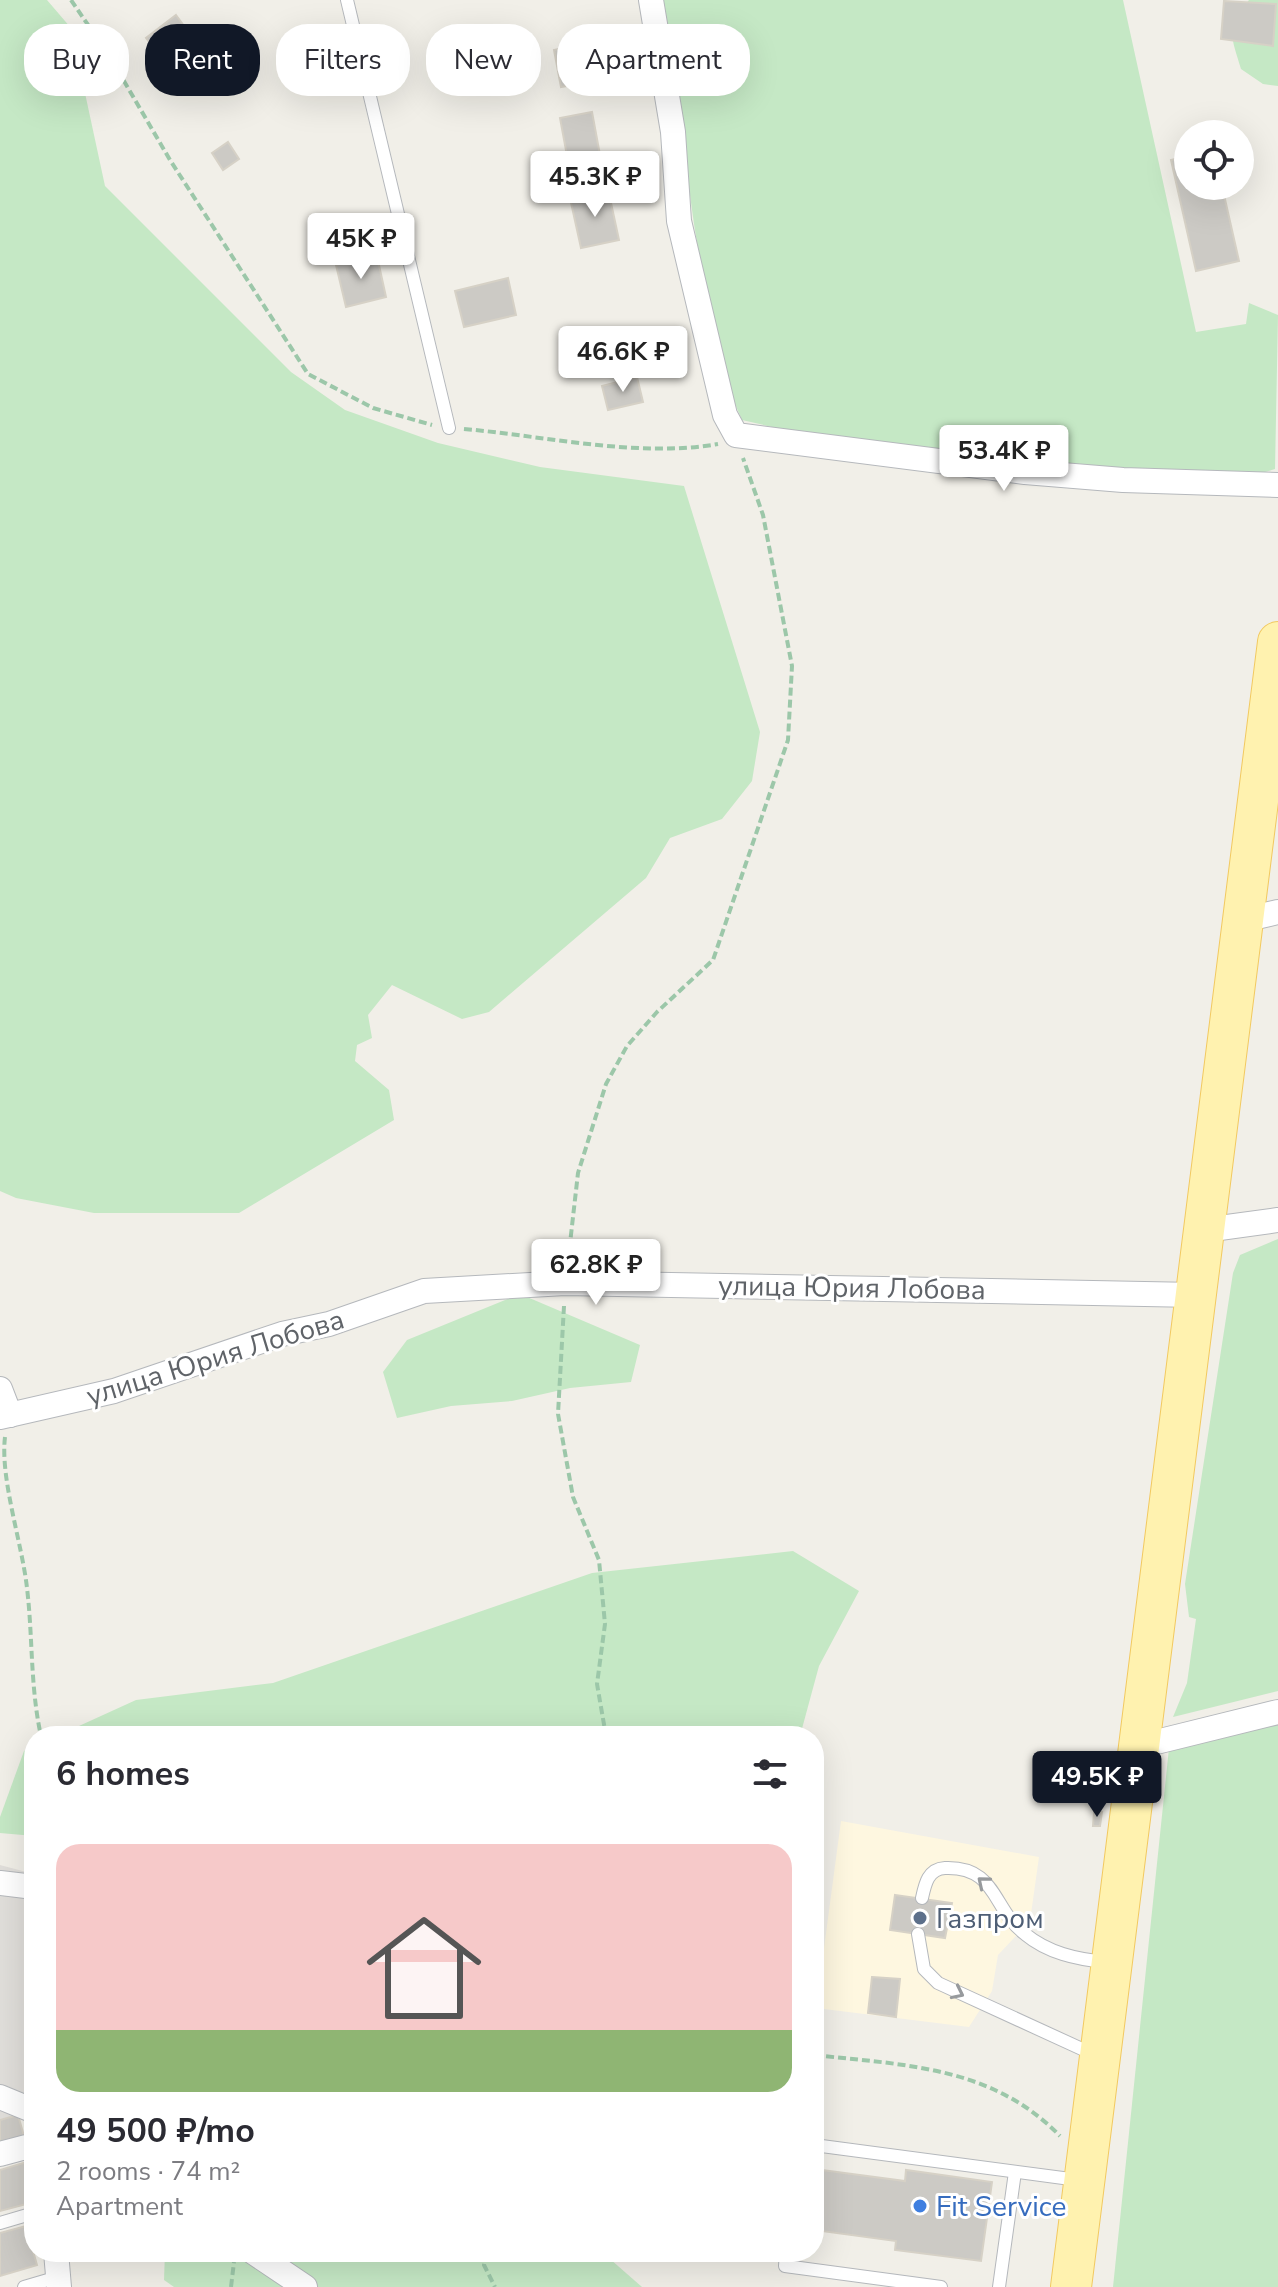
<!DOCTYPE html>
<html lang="en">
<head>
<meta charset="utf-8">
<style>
	:root { --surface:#fff; --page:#f7f7f7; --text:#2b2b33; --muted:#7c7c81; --line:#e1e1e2; --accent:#111827 }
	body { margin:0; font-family:"Nunito Sans",sans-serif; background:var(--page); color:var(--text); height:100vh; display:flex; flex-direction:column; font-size:30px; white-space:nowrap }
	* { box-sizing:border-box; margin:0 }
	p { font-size:26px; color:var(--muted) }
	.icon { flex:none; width:44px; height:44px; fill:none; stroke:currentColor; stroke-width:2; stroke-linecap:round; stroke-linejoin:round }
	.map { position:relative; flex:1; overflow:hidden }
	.drawer { position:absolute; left:24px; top:1726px; width:800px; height:536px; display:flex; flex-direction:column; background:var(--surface); border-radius:32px; box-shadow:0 8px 32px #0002 }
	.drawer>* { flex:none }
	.hud { position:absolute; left:24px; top:24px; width:800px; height:72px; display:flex; gap:16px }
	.fabs { position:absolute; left:1174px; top:120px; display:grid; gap:16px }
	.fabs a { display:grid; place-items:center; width:80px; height:80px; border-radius:50%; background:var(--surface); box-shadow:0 8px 32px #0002; font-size:40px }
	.price { position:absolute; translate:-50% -68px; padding:0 18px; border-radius:8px; background:#fff; color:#222; font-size:26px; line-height:52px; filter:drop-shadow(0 2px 4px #0008) }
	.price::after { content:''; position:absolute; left:50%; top:48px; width:24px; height:18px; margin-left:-12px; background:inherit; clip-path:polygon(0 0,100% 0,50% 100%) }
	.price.on { background:var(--accent); color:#fff }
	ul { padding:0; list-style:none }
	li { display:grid; align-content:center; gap:16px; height:424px; padding:0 32px }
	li+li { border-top:2px solid var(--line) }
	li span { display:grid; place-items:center; height:248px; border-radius:24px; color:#555 }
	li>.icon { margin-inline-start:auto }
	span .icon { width:144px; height:144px; fill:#fffc; stroke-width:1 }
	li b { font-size:34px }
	h2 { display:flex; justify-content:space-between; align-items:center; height:96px; padding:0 32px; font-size:34px }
	.chip { padding:0 28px; border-radius:32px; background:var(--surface); box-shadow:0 8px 32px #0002; font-size:28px; line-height:72px }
	.chip.on { background:var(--accent); color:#fff }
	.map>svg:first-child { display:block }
</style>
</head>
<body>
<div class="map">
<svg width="1278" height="2287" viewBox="0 0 1278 2287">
	<rect width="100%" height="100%" fill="#f1efe8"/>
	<!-- commercial -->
	<path fill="#fef7e0" d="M841,1821L1039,1857L1030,1921L998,1955L992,1991L969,2027L816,2008Z"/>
	<!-- industrial -->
	<path fill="#e0deda" d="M0,1865L34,1874V2126L18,2115L0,2120Z"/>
	<!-- green -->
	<g fill="#c5e8c5">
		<path d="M0,0H47L71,28L105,186L291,372L345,410L438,443L540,467L684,486L760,732L752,781L722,819L670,838L646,878L489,1012L462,1019L392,985L368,1015L372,1038L357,1045L355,1061L389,1090L394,1120L239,1213H94L16,1198L0,1191Z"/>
		<path d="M662,0H1123L1196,332L1246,324L1249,303L1278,315L1275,469L1248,477L1118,472L785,430L742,420C727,388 720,355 712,320C687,215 683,106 662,0Z"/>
		<path d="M1249,0H1278V86L1263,84L1241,69C1231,35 1225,29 1249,0Z"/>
		<path d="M1278,1239V1691L1173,1717L1187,1683L1196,1619L1189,1617L1185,1584L1233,1273L1240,1255Z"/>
		<path d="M520,1294L640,1345L631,1382L570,1388L512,1401L451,1406L397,1418L383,1372L407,1340Z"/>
		<path d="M793,1551L859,1591L819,1666L800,1736H57L136,1700L273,1683L592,1573Z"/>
		<path d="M1278,1721V2287H1113L1169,1748Z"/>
		<path d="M34,1747V1836L0,1833V1817L24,1751Z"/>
		<path d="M165,2252H602L642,2287H174L164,2280Z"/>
	</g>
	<!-- building -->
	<g fill="#cccac5" stroke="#d6d1c6" stroke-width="2">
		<path d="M1224,1L1276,4L1273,46L1221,39Z"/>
		<path d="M176,15L201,49L172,71L146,38Z"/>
		<path d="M582,44L590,82L561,87L554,50Z"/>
		<path d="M592,112L600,155L568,161L560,118Z"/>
		<path d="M228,142L239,159L223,170L212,153Z"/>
		<path d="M1188,156V186H1222L1239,261L1196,271L1171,160Z"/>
		<path d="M608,189L619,240L581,248L570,198Z"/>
		<path d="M377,256L386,297L346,307L336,265Z"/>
		<path d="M508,278L516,315L464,327L455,291Z"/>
		<path d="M637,377L643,402L608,410L602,386Z"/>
		<path d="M1094,1812H1102L1100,1826H1093Z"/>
		<path d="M895,1895L952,1903L945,1938L890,1930Z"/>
		<path d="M872,1977L900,1979L896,2017L868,2013Z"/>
		<path d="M18,2115L24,2136L0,2142V2120Z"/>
		<path d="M33,2160L34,2202L0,2211V2170Z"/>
		<path d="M822,2170L905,2181L906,2170L992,2182L981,2261L895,2250L896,2241L814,2230Z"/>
		<path d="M26,2226L37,2265L0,2276V2233Z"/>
	</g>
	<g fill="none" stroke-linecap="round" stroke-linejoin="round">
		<defs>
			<g id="lane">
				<path d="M347,0L449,428"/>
				<path d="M922,1898C925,1884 928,1869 945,1868C997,1866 992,1909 1025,1934C1048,1953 1076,1959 1105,1962"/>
				<path d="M918,1934L924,1969L938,1983L1095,2055"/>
				<path d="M814,2145L1078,2180"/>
				<path d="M0,2223L34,2213"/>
				<path d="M786,2252L785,2266L941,2287"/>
				<path d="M24,2287L58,2277"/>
				<path d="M999,2287L1015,2172"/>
			</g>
			<g id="street">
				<path d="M651,0L673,132L679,221L725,415L736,435L1025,472L1123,480L1278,485"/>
				<path d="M1243,920L1278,912"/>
				<path d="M1205,1230L1278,1220"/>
				<path d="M0,1389L10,1415"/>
				<path d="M0,1417L114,1391L282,1334L329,1324L424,1291L565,1283L1196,1295"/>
				<path d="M1140,1746L1278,1712"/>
				<path d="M0,1883L34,1887"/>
				<path d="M0,2097L34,2111"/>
				<path d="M0,2154L26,2147L34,2152"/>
				<path d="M56,2252L59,2287"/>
				<path d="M253,2252L305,2287"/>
			</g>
			<path id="primary" d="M1071,2287L1278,642"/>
		</defs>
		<!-- lane casing -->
		<use href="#lane" stroke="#b5b8bc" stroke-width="14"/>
		<!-- street casing -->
		<use href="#street" stroke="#b5b8bc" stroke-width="26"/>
		<!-- primary casing -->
		<use href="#primary" stroke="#f2c960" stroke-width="42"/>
		<!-- path -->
		<g stroke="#9cc7a9" stroke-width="4" stroke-dasharray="8 4" stroke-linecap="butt">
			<path d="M71,0L110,57L170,160L308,374L373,408L432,425"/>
			<path d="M464,429C546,436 637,458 718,444"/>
			<path d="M568,1261L578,1173L606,1084L627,1046L657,1012L713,960L788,740L792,666L763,515L743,458"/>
			<path d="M564,1306L558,1414L573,1497L599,1560L605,1624L597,1684L606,1736"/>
			<path d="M5,1437C0,1479 22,1543 27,1588C33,1638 30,1686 41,1736"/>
			<path d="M814,2055C904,2065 992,2066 1060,2136"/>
			<path d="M486,2252L484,2265L495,2287"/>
			<path d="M231,2287L234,2262"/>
		</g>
		<!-- lane -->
		<use href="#lane" stroke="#fff" stroke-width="12"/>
		<!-- street -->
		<use href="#street" stroke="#fff" stroke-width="24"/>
		<!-- primary -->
		<use href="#primary" stroke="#fff2af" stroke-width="40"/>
	</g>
	<!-- one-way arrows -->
	<defs><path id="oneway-chevron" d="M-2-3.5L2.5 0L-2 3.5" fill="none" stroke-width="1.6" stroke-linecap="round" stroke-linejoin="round" transform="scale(2)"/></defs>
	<g stroke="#979a9d">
		<use href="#oneway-chevron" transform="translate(983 1882) rotate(-140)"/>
		<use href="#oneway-chevron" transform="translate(958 1993) rotate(26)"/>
	</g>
	<!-- markers -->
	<circle fill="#5c6f8a" stroke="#fff" stroke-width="3" cx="920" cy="1918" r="8"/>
	<circle fill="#3f7fe0" stroke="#fff" stroke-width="3" cx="920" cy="2206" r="8"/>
	<g text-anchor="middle" stroke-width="6" stroke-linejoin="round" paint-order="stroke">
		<!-- street labels -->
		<g font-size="28" fill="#5f6368" stroke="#fff">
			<text transform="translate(852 1287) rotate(1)" y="10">улица Юрия Лобова</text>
			<text transform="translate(215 1357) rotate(-17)" y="10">улица Юрия Лобова</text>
		</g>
		<!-- service labels -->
		<g font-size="28" fill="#4e5e75" stroke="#fff" text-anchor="start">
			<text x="936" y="1928">Газпром</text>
		</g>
		<!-- shop labels -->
		<g font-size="28" fill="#366cbe" stroke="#fff" text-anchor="start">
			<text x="936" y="2216">Fit Service</text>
		</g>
	</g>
</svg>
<div class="fabs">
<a><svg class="icon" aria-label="locate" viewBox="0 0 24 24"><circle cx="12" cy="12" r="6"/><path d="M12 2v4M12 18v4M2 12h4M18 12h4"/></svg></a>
</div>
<b class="price" style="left:595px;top:219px">45.3K ₽</b>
<b class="price" style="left:361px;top:281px">45K ₽</b>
<b class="price" style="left:623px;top:394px">46.6K ₽</b>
<b class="price" style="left:1004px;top:493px">53.4K ₽</b>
<b class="price" style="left:596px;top:1307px">62.8K ₽</b>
<b class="price on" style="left:1097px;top:1819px">49.5K ₽</b>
<div class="hud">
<a class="chip">Buy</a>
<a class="chip on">Rent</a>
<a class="chip">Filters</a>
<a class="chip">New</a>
<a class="chip">Apartment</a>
</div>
<section class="drawer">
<h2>6 homes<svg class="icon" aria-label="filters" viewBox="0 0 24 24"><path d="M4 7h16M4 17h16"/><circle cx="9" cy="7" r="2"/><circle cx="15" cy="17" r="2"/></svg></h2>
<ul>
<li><span style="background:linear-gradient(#f6c9c9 75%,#8fb573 0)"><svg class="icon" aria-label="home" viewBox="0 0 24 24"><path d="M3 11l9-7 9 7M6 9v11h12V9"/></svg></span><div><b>49 500 ₽/mo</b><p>2 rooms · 74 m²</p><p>Apartment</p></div></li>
</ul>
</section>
</div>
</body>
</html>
